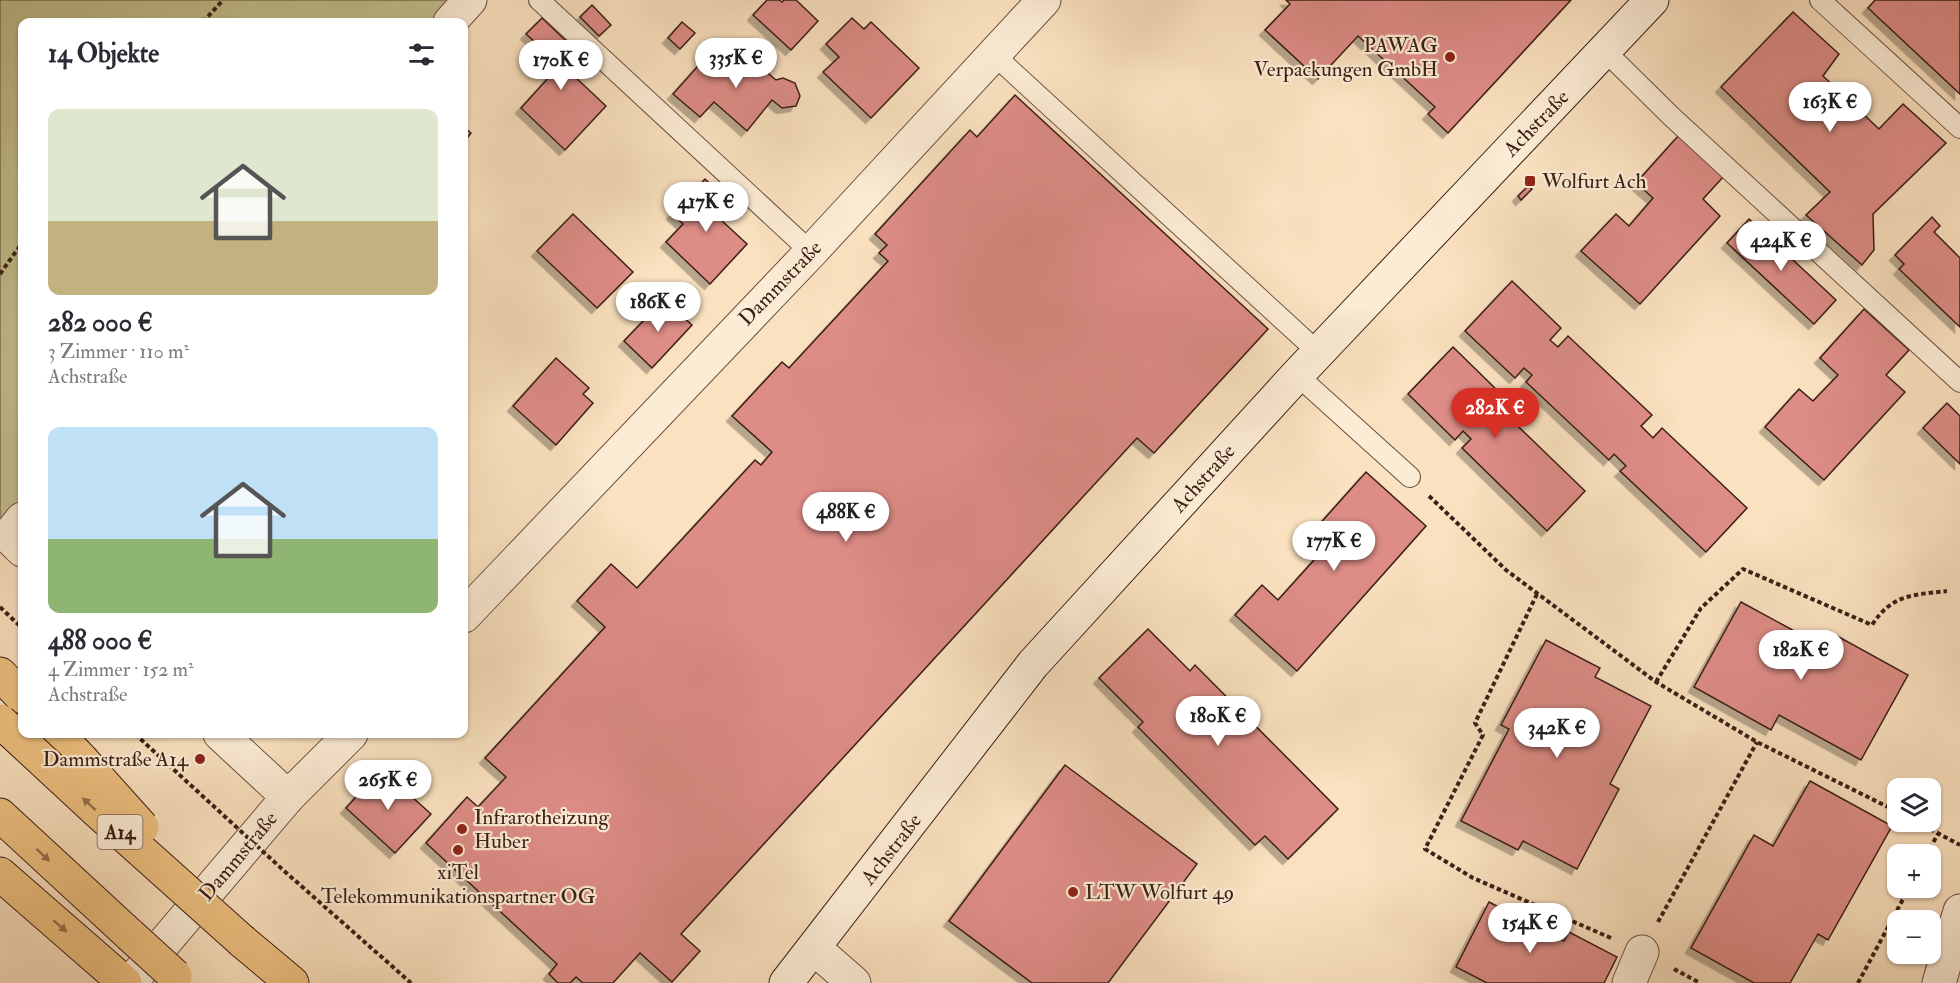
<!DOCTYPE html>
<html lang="de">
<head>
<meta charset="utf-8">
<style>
	:root { --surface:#fff; --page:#f2f2f3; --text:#2b2b33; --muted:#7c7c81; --accent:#d93025 }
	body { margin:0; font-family:"IM FELL Double Pica",serif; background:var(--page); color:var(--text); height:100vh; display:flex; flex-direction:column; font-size:22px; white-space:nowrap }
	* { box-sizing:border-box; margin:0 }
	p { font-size:20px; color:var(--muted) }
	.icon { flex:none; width:33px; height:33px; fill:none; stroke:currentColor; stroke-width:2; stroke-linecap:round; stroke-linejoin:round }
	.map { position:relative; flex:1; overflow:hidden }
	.sheet { position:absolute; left:18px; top:18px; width:450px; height:720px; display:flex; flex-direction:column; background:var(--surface); border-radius:12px; box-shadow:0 2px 4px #0004 }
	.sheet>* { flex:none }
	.controls { position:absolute; left:1887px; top:778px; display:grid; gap:12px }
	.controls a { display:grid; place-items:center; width:54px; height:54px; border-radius:12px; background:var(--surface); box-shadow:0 2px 4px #0004; font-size:30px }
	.price { position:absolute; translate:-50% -51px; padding:0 14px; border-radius:21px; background:#fff; color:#222; font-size:20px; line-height:39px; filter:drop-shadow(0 2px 3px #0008) }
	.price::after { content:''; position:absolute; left:50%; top:36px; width:18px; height:14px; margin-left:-9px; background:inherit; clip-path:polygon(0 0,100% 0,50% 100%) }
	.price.active { background:var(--accent); color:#fff }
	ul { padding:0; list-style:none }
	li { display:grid; align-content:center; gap:12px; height:318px; padding:0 30px }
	li span { display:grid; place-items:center; height:186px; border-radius:12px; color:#555 }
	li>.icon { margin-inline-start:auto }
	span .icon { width:108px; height:108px; fill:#fffc; stroke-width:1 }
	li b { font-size:26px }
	h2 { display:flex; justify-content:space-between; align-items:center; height:72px; padding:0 30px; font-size:26px }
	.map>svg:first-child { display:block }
</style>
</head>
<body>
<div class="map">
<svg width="1960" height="983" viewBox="0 0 1960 983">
	<defs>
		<filter id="shadow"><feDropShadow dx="-5.5" dy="5.5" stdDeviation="0" flood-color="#0004"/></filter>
	</defs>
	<rect width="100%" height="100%" fill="#fae1bf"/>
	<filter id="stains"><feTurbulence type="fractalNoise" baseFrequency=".00333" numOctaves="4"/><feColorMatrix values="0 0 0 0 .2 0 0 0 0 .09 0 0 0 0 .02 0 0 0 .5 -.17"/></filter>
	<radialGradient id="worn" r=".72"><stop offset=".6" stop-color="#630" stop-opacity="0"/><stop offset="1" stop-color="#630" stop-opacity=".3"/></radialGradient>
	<!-- green -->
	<path fill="#c3c18f" stroke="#7e7052" stroke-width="1.5" d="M0,0H475L455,22H22V524L0,550Z"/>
	<!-- building -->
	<g fill="#dd8c86" stroke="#3a1f16" stroke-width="1.5" filter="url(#shadow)">
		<path d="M767,0H779L782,2L784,0H796L818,21L791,50L753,15Z"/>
		<path d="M1286,0H1571L1448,133L1428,114L1435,107L1358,36L1318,79L1265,30L1290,4Z"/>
		<path d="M1875,0H1960V94L1868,8Z"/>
		<path d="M592,5L611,25L599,36L580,17Z"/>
		<path d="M1793,12L1839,54L1823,76L1879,129L1903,104L1946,143L1873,214L1874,250L1862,265L1806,215L1830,192L1721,87Z"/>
		<path d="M542,18L586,60L573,75L606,106L565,150L521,108L560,65L526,34Z"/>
		<path d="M852,18L864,29L871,22L919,68L871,118L823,72L839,57L826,44Z"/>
		<path d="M682,22L695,33L680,49L668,38Z"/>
		<path d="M739,48L776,80L783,78L795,83L800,96L796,106L782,108L772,100L747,131L714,102L700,117L673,94L706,57L721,70Z"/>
		<path d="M1015,95L1268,329L1154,453L1137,438L681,934L700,951L672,982L640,953L613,983H583L576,977L570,983H558L549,974L557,964L426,843L467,797L478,807L506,777L485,758L605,627L577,601L611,564L637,588L755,460L761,465L772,452L732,416L782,362L789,368L888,261L879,253L887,245L875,234L970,130L977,137Z"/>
		<path d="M464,127L471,133L464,142Z"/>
		<path d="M1679,135L1724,176L1703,199L1720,216L1640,304L1581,251L1616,214L1629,226L1653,198L1636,183Z"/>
		<path d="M705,179L732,205L720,219L747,244L710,284L666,242L683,224L672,214Z"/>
		<path d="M1528,186L1532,189L1521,200L1518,196Z"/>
		<path d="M573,214L633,272L597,308L537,251Z"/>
		<path d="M1932,217L1940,226L1934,232L1960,258V327L1899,269L1904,264L1895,255Z"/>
		<path d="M1749,219L1836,300L1814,324L1727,243Z"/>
		<path d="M1512,281L1561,328L1550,340L1558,347L1568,336L1652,415L1641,426L1653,438L1662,428L1747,508L1706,552L1620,471L1626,466L1614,454L1609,460L1526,382L1532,375L1524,368L1515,378L1465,331Z"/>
		<path d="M664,299L692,325L652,368L624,341Z"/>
		<path d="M1864,309L1909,350L1886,375L1905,392L1824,480L1765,427L1799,389L1813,401L1838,375L1820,358Z"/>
		<path d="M1453,347L1501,394L1493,402L1585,491L1547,531L1462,448L1471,439L1463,431L1455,440L1408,394Z"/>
		<path d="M556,358L589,388L583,394L593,403L556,445L513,406Z"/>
		<path d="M1947,403L1960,416V464L1923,428Z"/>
		<path d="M1366,472L1426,526L1297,671L1235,615L1262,585L1278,600L1323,550L1308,537Z"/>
		<path d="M1741,602L1822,646L1830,632L1908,675L1861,760L1779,715L1771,730L1694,687Z"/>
		<path d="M1148,629L1190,671L1195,665L1338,809L1288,859L1265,836L1255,845L1138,727L1143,722L1099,678Z"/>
		<path d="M1546,640L1600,668L1595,677L1651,706L1610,784L1619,789L1577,869L1523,841L1518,850L1461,821L1509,729L1501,725Z"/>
		<path d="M1065,765L1197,864L1108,983H1032L949,921Z"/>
		<path d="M381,769L431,814L395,853L346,808Z"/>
		<path d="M1810,781L1892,826L1828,940L1818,934L1790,983H1754L1691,948L1754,835L1773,846Z"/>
		<path d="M1489,902L1564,941L1569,932L1617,957L1604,983H1487L1456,967Z"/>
	</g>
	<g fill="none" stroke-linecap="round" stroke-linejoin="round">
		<defs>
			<g id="service">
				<path d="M539,0L811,252"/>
				<path d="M1820,0L1960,128"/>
				<path d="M1605,51L1672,117L1960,382"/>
				<path d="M993,54L1319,353"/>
				<path d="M1297,375L1410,477"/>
			</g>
			<g id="minor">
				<path d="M450,22L470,0"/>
				<path d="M22,519L8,536L22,550"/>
				<path d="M464,616L811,252L1044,0"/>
				<path d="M220,734L288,797"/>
				<path d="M814,948L854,983"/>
				<path d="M130,983L288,797L351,734"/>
				<path d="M1629,983L1642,952"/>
				<path d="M1939,983L1960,911"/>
			</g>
			<path id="secondary" d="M786,983L1033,664L1297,375L1652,0"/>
			<g id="motorway">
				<path d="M0,674L22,697"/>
				<path d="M57,734L82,760"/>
				<path d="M0,815L130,935"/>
				<path d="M0,874L125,983"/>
				<path d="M242,941L292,983"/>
			</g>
		</defs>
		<!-- service casing -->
		<use href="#service" stroke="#6a5040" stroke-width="22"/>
		<!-- minor casing -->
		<use href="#minor" stroke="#6a5040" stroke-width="35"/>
		<!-- secondary casing -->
		<use href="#secondary" stroke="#3a1f16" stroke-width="35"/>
		<!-- motorway casing -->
		<use href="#motorway" stroke="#3a1f16" stroke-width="35"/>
		<!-- path -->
		<g stroke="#3a1f16" stroke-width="4" stroke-dasharray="4.5 3" stroke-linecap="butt">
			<path d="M203,22L223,0"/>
			<path d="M0,274L22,243"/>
			<path d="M1429,496L1506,570L1656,682L1757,742L1898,812"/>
			<path d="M1537,594L1475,723L1483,735L1425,849L1473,878L1611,938"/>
			<path d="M0,607L22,628"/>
			<path d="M1656,682L1701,608L1743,569L1872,625C1892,594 1913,595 1947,591"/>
			<path d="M1917,822L1960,845"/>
			<path d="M1926,855L1938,834"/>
			<path d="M1658,922L1757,742"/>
			<path d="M1674,969L1700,983"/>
			<path d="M1858,983L1909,888"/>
		</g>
		<!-- service -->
		<use href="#service" stroke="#fcecd5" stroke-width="20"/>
		<!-- minor -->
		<use href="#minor" stroke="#fcecd5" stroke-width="33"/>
		<!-- secondary -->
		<use href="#secondary" stroke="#fcecd5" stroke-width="33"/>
		<!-- motorway -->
		<use href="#motorway" stroke="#edc080" stroke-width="33"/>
		<defs>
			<g id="motorway-bridge">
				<path d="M0,721L98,812L242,941"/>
				<path d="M82,760L142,827"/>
				<path d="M130,935L175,976"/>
			</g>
		</defs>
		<!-- motorway-bridge casing -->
		<use href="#motorway-bridge" stroke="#3a1f16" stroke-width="35" stroke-linecap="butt"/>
		<!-- path-bridge -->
		<path stroke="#3a1f16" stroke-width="4" stroke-dasharray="4.5 3" stroke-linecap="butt" d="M135,734L282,869L411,983"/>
		<!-- motorway-bridge -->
		<use href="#motorway-bridge" stroke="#edc080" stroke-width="33"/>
	</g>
	<!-- one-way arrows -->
	<defs><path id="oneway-solid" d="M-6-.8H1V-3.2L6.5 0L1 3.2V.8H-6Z" transform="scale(1.5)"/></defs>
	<g fill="#94704b">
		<use href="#oneway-solid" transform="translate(89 804) rotate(-137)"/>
		<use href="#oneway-solid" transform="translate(43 855) rotate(43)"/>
		<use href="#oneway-solid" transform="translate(60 926) rotate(41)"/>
	</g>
	<!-- markers -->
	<g fill="#8f2418" stroke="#fcecd5" stroke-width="2">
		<circle cx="1450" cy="57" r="6"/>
		<rect x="1524" y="175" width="12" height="12" rx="3"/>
		<circle cx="200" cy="759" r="6"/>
		<circle cx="462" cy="829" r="6"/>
		<circle cx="458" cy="850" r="6"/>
		<circle cx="1073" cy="892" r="6"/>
	</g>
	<g text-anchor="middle" stroke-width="4.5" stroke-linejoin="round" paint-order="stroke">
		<!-- shield labels -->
		<rect fill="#fcecd5" stroke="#745c4f" stroke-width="1.5" x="97.5" y="815" width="45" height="34" rx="4.5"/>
		<g font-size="20" font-weight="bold" fill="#3a1f16">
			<text x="120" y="839">A14</text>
		</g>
		<!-- poi labels -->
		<g font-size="21" fill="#3a1f16" stroke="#fcecd5" text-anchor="start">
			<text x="1438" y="52" text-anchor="end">PAWAG<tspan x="1438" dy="24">Verpackungen GmbH</tspan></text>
			<text x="1542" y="188">Wolfurt Ach</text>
			<text x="188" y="766" text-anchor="end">Dammstraße A14</text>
			<text x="474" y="824">Infrarotheizung<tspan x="474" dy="24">Huber</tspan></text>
			<text x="458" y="879" text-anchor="middle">xiTel<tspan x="458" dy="24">Telekommunikationspartner OG</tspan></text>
			<text x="1085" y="899">LTW Wolfurt 49</text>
		</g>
		<!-- street labels -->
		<g font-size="21" fill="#3a1f16" stroke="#fcecd5">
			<text transform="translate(1536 123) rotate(-46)" y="7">Achstraße</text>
			<text transform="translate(780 283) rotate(-46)" y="7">Dammstraße</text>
			<text transform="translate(1203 478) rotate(-48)" y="7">Achstraße</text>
			<text transform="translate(891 849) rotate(-52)" y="7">Achstraße</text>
			<text transform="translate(238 856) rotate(-50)" y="7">Dammstraße</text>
		</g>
	</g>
	<rect width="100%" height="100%" filter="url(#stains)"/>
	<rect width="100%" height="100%" fill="url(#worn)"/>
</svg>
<div class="controls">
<a><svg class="icon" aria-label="layers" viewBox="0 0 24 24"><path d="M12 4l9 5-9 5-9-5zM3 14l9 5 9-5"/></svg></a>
<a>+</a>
<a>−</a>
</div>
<b class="price" style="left:736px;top:89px">335K €</b>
<b class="price" style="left:561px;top:91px">170K €</b>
<b class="price" style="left:1830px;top:133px">163K €</b>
<b class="price" style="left:706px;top:233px">417K €</b>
<b class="price" style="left:1781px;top:272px">424K €</b>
<b class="price" style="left:658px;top:333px">186K €</b>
<b class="price active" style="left:1495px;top:439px">282K €</b>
<b class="price" style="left:846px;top:543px">488K €</b>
<b class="price" style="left:1334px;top:572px">177K €</b>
<b class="price" style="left:1801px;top:681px">182K €</b>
<b class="price" style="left:1218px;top:747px">180K €</b>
<b class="price" style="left:1557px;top:759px">342K €</b>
<b class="price" style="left:388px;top:811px">265K €</b>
<b class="price" style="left:1530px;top:954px">154K €</b>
<section class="sheet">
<h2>14 Objekte<svg class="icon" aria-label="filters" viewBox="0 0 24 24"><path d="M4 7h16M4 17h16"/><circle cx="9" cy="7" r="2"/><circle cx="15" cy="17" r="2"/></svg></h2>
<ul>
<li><span style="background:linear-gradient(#dfe7d0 60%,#c2b280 0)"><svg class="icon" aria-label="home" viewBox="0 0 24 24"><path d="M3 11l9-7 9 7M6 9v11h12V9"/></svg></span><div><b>282 000 €</b><p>3 Zimmer · 110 m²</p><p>Achstraße</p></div></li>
<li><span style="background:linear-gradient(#bfe0f5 60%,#8fb573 0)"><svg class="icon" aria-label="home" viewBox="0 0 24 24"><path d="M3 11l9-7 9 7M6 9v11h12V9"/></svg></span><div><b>488 000 €</b><p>4 Zimmer · 152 m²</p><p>Achstraße</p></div></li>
</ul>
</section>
</div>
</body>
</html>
